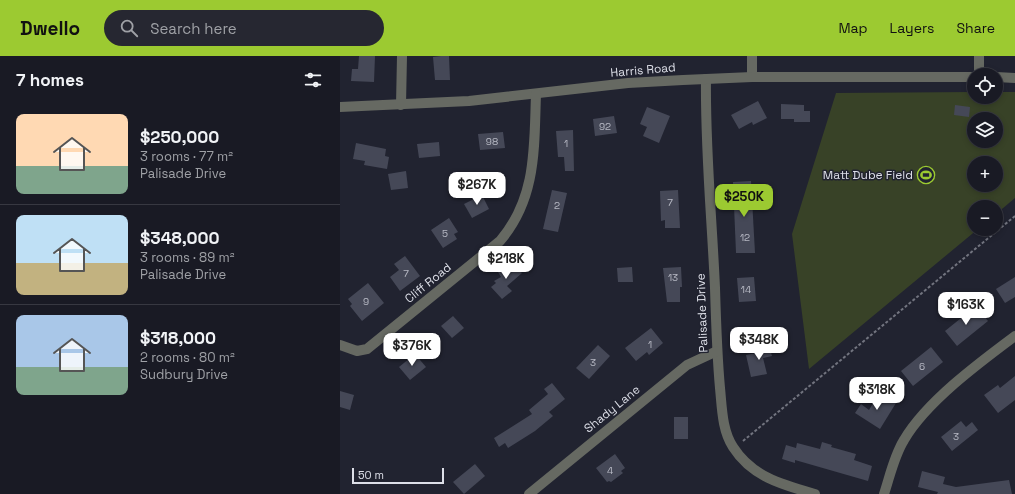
<!DOCTYPE html>
<html lang="en">
<head>
<meta charset="utf-8">
<style>
	:root { --surface:#191a24; --page:#262731; --text:#f1f3f6; --muted:#9fa1a6; --line:#373841; --accent:#9cca31 }
	body { margin:0; font-family:"Space Grotesk",sans-serif; background:var(--page); color:var(--text); height:100vh; display:flex; flex-direction:column; font-size:15px; white-space:nowrap }
	* { box-sizing:border-box; margin:0 }
	p { font-size:13px; color:var(--muted) }
	.icon { flex:none; width:22px; height:22px; fill:none; stroke:currentColor; stroke-width:2; stroke-linecap:round; stroke-linejoin:round }
	.map { position:relative; flex:1; overflow:hidden }
	.panel { display:flex; flex-direction:column; background:var(--surface); width:340px }
	.panel>* { flex:none }
	.tools { position:absolute; left:627px; top:12px; display:grid; gap:8px }
	.tools a { display:grid; place-items:center; width:36px; height:36px; border-radius:50%; background:var(--surface); box-shadow:0 2px 6px #0003,0 0 0 1px var(--line); font-size:20px }
	.scale { position:absolute; left:12px; bottom:10px; width:92px; box-sizing:border-box; padding-left:4px; border:2px solid #dddfe8; border-top:0; font-size:11px; line-height:14px; white-space:nowrap; color:#dddfe8; -webkit-text-stroke:3px #212330; paint-order:stroke }
	.price { position:absolute; translate:-50% -34px; padding:0 9px; border-radius:8px; background:#fff; color:#222; font-size:13px; line-height:26px; filter:drop-shadow(0 1px 2px #0008) }
	.price::after { content:''; position:absolute; left:50%; top:24px; width:12px; height:9px; margin-left:-6px; background:inherit; clip-path:polygon(0 0,100% 0,50% 100%) }
	.price.current { background:var(--accent); color:#111 }
	ul { padding:0; list-style:none }
	li { display:flex; align-items:center; gap:12px; height:100px; padding:0 16px }
	li+li { border-top:1px solid var(--line) }
	li span { display:grid; place-items:center; flex:none; width:112px; height:80px; border-radius:8px; color:#555 }
	li>.icon { margin-inline-start:auto }
	span .icon { width:48px; height:48px; fill:#fffc; stroke-width:1 }
	li b { font-size:17px }
	h2 { display:flex; justify-content:space-between; align-items:center; height:48px; padding:0 16px; font-size:17px }
	header { display:flex; align-items:center; gap:24px; box-sizing:border-box; height:56px; padding:0 20px; background:var(--accent); color:#111 }
	header strong { font-size:19px }
	nav { display:flex; gap:22px; margin-inline-start:auto; font-size:14px }
	.search { width:280px; height:36px; background:var(--page); display:flex; align-items:center; gap:10px; box-sizing:border-box; padding:0 14px; border-radius:22px; color:var(--muted); font-size:15px }
	main { display:flex; flex:1; min-height:0 }
	.map>svg:first-child { display:block }
</style>
</head>
<body>
<header>
<strong>Dwello</strong>
<div class="search"><svg class="icon" aria-label="search" viewBox="0 0 24 24"><circle cx="10" cy="10" r="6"/><path d="M15 15l6 6"/></svg>Search here</div>
<nav><a>Map</a><a>Layers</a><a>Share</a></nav>
</header>
<main>
<section class="panel">
<h2>7 homes<svg class="icon" aria-label="filters" viewBox="0 0 24 24"><path d="M4 7h16M4 17h16"/><circle cx="9" cy="7" r="2"/><circle cx="15" cy="17" r="2"/></svg></h2>
<ul>
<li><span style="background:linear-gradient(#ffd9b3 65%,#7fa58c 0)"><svg class="icon" aria-label="home" viewBox="0 0 24 24"><path d="M3 11l9-7 9 7M6 9v11h12V9"/></svg></span><div><b>$250,000</b><p>3 rooms · 77 m²</p><p>Palisade Drive</p></div></li>
<li><span style="background:linear-gradient(#bfe0f5 60%,#c2b280 0)"><svg class="icon" aria-label="home" viewBox="0 0 24 24"><path d="M3 11l9-7 9 7M6 9v11h12V9"/></svg></span><div><b>$348,000</b><p>3 rooms · 89 m²</p><p>Palisade Drive</p></div></li>
<li><span style="background:linear-gradient(#a9c7e8 65%,#7fa58c 0)"><svg class="icon" aria-label="home" viewBox="0 0 24 24"><path d="M3 11l9-7 9 7M6 9v11h12V9"/></svg></span><div><b>$318,000</b><p>2 rooms · 80 m²</p><p>Sudbury Drive</p></div></li>
</ul>
</section>
<div class="map">
<svg width="675" height="438" viewBox="0 0 675 438">
	<rect width="100%" height="100%" fill="#212330"/>
	<!-- green -->
	<path fill="#384227" fill-rule="evenodd" d="M634,36V41H656V36H675V142L656,158V151H634V173H638L469,313L452,178L496,37ZM634,63H656V85H634ZM634,107H656V129H634Z"/>
	<!-- building -->
	<g fill="#454857">
		<path d="M19,0H35L34,26L11,25L12,13H18Z"/>
		<path d="M101,0H109L110,24H95L93,1Z"/>
		<path d="M418,45L427,62L413,69L412,66L399,73L391,59Z"/>
		<path d="M441,48L464,49V55H470V66H454V63H441Z"/>
		<path d="M615,49L630,51L629,61L614,59Z"/>
		<path d="M307,51L330,60L319,87L303,80L307,71L300,68Z"/>
		<path d="M274,60L277,77L255,80L253,63Z"/>
		<path d="M233,74L234,115H225L224,101H218L216,75Z"/>
		<path d="M163,76L165,92L140,94L138,78Z"/>
		<path d="M99,86L100,100L79,102L77,88Z"/>
		<path d="M16,87L46,93L45,100L49,101L47,113L24,109L25,105L13,103Z"/>
		<path d="M66,115L68,132L51,134L48,118Z"/>
		<path d="M411,125L415,197H396L393,126Z"/>
		<path d="M212,134L227,137L218,176L203,173Z"/>
		<path d="M338,134L340,172H325V164L321,165L320,135Z"/>
		<path d="M142,139L149,153L132,162L124,148Z"/>
		<path d="M109,162L118,176L114,178L117,183L103,192L91,174Z"/>
		<path d="M65,200L80,220L60,235L50,221L59,214L54,208Z"/>
		<path d="M169,206L182,217L167,230L172,235L162,243L151,231L156,227L154,225L161,221L158,216Z"/>
		<path d="M292,211L293,226H278L277,212Z"/>
		<path d="M341,211L342,231H340V246H327L323,212Z"/>
		<path d="M414,221L416,245L399,246L397,222Z"/>
		<path d="M675,221V241L665,247L656,233Z"/>
		<path d="M28,227L44,247L22,265L10,250L12,248L8,243Z"/>
		<path d="M636,250L648,265L617,290L605,275Z"/>
		<path d="M113,260L124,272L112,282L101,270Z"/>
		<path d="M311,272L323,287L309,299L307,296L296,305L285,292Z"/>
		<path d="M258,289L270,300L249,323L236,312Z"/>
		<path d="M429,289L432,300L423,302L427,318L411,321L406,299L416,297L415,292Z"/>
		<path d="M591,291L603,306L573,330L561,315Z"/>
		<path d="M75,298L86,311L70,324L59,311Z"/>
		<path d="M675,320V344L658,357L644,339L658,329L660,332Z"/>
		<path d="M212,327L225,343L209,356L213,360L195,375L168,392L165,387L159,391L154,382L192,358L189,354L208,338L204,333Z"/>
		<path d="M0,335L14,339L10,354L0,351Z"/>
		<path d="M539,337L556,347L540,373L515,357L521,348L529,354Z"/>
		<rect x="334" y="361" width="14" height="22"/>
		<path d="M621,365L626,371L632,366L638,374L612,395L601,381Z"/>
		<path d="M482,386L492,389L491,391L516,398L514,404L532,410L528,425L455,404V407L442,403L446,389L456,392L457,387L480,393Z"/>
		<path d="M275,398L285,412L281,415L283,417L271,426L269,425L267,426L256,412Z"/>
		<path d="M135,408L145,420L124,438L113,426Z"/>
		<path d="M582,415L605,421L603,428L616,431L669,424L672,438H597L598,436L578,431Z"/>
	</g>
	<g fill="none" stroke-linecap="round" stroke-linejoin="round">
		<!-- path -->
		<path stroke="#72747f" stroke-width="2" stroke-dasharray="3 2" stroke-linecap="butt" d="M403,385L675,160"/>
		<!-- minor -->
		<g stroke="#666962" stroke-width="10">
			<path d="M639,0V19"/>
			<path d="M412,21V0"/>
			<path d="M656,21L675,22"/>
			<path d="M366,23C365,93 372,163 375,232C376,266 377,299 380,332C382,352 382,374 393,391C412,421 443,429 475,438"/>
			<path d="M61,49L62,0"/>
			<path d="M0,51L129,45L288,27L343,24L412,21H634"/>
			<path d="M0,289L17,295L27,293L160,185C197,142 194,91 196,38"/>
			<path d="M189,438L347,309L377,295"/>
			<path d="M544,438C550,420 554,400 564,384C586,346 640,306 675,280"/>
		</g>
	</g>
	<!-- icons -->
	<defs>
		<symbol id="stadium-ring" viewBox="-11 -11 22 22"><circle r="9.5" fill="#212330" stroke="#9cca31" stroke-width="1.5"/><path d="M0-5a6.5 5 0 1 0 0 10a6.5 5 0 1 0 0-10ZM-3.5-1.8h7v3.6h-7Z" fill="#9cca31"/></symbol>
	</defs>
	<g fill-rule="evenodd">
		<use href="#stadium-ring" x="576" y="109" width="20" height="20"/>
	</g>
	<g text-anchor="middle" stroke-width="3" stroke-linejoin="round" paint-order="stroke">
		<!-- number labels -->
		<g font-size="10" fill="#b7b9c4">
			<text x="265" y="74">92</text>
			<text x="152" y="89">98</text>
			<text x="226" y="91">1</text>
			<text x="330" y="150">7</text>
			<text x="217" y="153">2</text>
			<text x="105" y="181">5</text>
			<text x="405" y="185">12</text>
			<text x="66" y="221">7</text>
			<text x="333" y="225">13</text>
			<text x="406" y="237">14</text>
			<text x="26" y="249">9</text>
			<text x="310" y="292">1</text>
			<text x="253" y="310">3</text>
			<text x="582" y="314">6</text>
			<text x="616" y="384">3</text>
			<text x="270" y="418">4</text>
		</g>
		<!-- street labels -->
		<g font-size="12" fill="#dddfe8" stroke="#212330">
			<text transform="translate(303 14) rotate(-5)" y="4">Harris Road</text>
			<text transform="translate(88 227) rotate(-39)" y="4">Cliff Road</text>
			<text transform="translate(362 257) rotate(-92)" y="4">Palisade Drive</text>
			<text transform="translate(272 353) rotate(-39)" y="4">Shady Lane</text>
		</g>
		<!-- poi labels -->
		<g font-size="12" fill="#dddfe8" stroke="#212330" text-anchor="end">
			<text x="573" y="123">Matt Dube Field</text>
		</g>
	</g>
</svg>
<div class="tools">
<a><svg class="icon" aria-label="locate" viewBox="0 0 24 24"><circle cx="12" cy="12" r="6"/><path d="M12 2v4M12 18v4M2 12h4M18 12h4"/></svg></a>
<a><svg class="icon" aria-label="layers" viewBox="0 0 24 24"><path d="M12 4l9 5-9 5-9-5zM3 14l9 5 9-5"/></svg></a>
<a>+</a>
<a>−</a>
</div>
<div class="scale">50 m</div>
<b class="price" style="left:137px;top:150px">$267K</b>
<b class="price current" style="left:404px;top:162px">$250K</b>
<b class="price" style="left:166px;top:224px">$218K</b>
<b class="price" style="left:626px;top:270px">$163K</b>
<b class="price" style="left:419px;top:305px">$348K</b>
<b class="price" style="left:72px;top:311px">$376K</b>
<b class="price" style="left:537px;top:355px">$318K</b>
</div>
</main>
</body>
</html>
